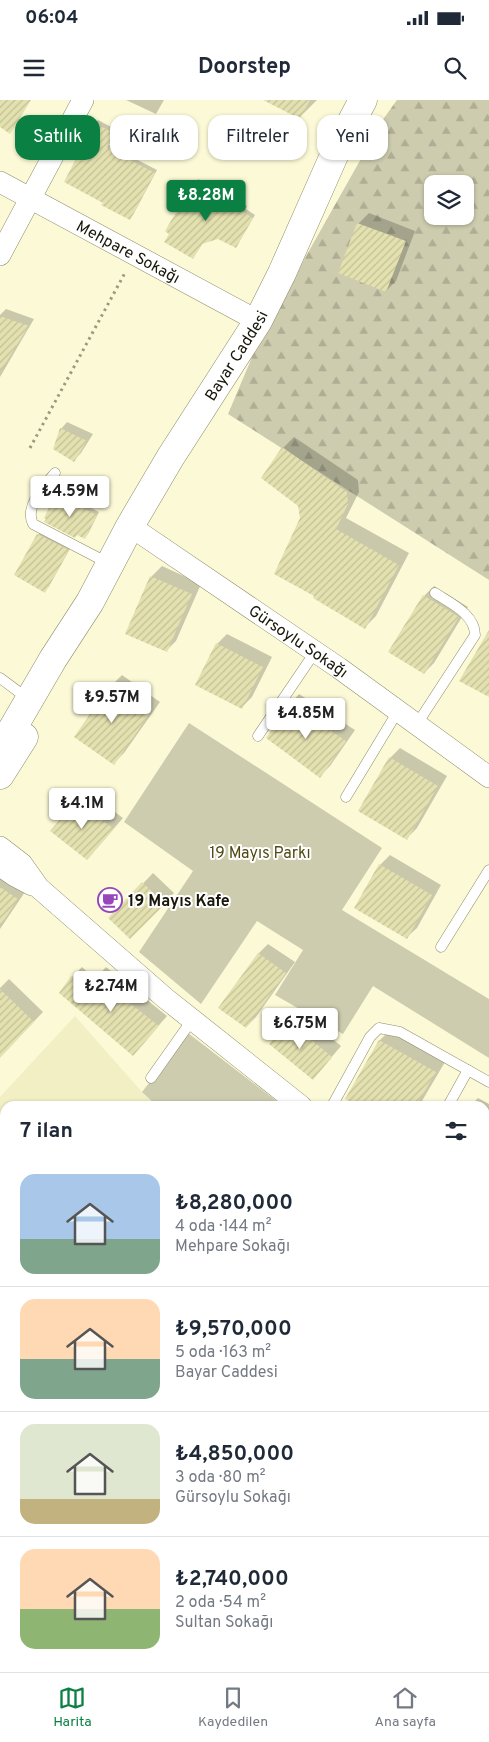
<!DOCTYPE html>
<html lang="tr">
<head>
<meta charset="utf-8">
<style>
	:root { --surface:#fff; --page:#f2f2f3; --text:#1f2937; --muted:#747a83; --line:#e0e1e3; --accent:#0b8043 }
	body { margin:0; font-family:Overpass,sans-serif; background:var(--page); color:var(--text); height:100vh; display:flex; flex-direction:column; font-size:19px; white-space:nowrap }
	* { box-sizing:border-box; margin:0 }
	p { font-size:16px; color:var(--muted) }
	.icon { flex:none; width:28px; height:28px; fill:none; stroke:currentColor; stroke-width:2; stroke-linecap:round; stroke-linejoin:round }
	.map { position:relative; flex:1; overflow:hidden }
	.side { position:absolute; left:0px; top:1001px; width:490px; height:571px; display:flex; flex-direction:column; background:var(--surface); border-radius:15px 15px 0 0; box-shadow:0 1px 4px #0004 }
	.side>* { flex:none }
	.hud { position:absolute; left:15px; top:15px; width:460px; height:45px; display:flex; gap:10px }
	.fabs { position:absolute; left:424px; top:75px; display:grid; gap:10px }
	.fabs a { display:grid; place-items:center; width:50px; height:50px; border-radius:10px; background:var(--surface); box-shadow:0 1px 4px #0004; font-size:25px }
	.price { position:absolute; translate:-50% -42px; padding:0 11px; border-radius:5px; background:#fff; color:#222; font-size:16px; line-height:32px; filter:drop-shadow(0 1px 2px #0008) }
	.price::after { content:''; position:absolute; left:50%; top:30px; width:15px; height:11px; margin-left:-8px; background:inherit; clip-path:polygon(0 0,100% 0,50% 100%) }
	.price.current { background:var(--accent); color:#fff }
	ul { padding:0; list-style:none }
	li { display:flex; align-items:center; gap:15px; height:125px; padding:0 20px }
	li+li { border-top:1px solid var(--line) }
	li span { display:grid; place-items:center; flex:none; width:140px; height:100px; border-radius:15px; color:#555 }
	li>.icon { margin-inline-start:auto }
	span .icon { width:60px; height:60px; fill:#fffc; stroke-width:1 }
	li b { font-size:21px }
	h2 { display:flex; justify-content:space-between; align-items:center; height:60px; padding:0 20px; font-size:21px }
	.pill { padding:0 18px; border-radius:15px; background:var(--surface); box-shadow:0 1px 4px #0004; font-size:18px; line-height:45px }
	.pill.current { background:var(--accent); color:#fff }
	.status { display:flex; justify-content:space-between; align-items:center; height:35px; padding:0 25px; background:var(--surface); direction:ltr }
	.status svg { height:14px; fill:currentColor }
	header { display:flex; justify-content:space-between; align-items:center; height:65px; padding:0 20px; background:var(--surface); font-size:22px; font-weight:700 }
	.menu { display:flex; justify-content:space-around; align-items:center; height:70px; border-top:1px solid var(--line); background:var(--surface); font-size:14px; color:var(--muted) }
	.menu a { display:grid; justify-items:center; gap:2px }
	.menu .current { color:var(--accent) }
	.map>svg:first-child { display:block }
</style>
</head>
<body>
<div class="status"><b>06:04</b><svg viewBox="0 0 49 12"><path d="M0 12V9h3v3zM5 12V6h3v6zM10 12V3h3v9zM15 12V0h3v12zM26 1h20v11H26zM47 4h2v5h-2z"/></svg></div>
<header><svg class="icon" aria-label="menu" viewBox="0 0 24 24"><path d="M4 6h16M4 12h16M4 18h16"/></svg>Doorstep<svg class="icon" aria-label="search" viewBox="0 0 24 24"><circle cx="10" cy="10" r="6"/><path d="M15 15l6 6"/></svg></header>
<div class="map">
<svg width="489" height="1572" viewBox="0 0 489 1572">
	<defs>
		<pattern id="forest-firs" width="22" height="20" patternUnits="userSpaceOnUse" patternTransform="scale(1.25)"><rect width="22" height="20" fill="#cdccaf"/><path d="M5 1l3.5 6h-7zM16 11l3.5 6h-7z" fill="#afae95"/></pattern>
		<pattern id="building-hatch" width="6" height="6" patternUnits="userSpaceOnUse" patternTransform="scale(1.25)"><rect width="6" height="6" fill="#e4e1b0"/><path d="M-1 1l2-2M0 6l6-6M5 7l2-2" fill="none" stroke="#c3c096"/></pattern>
	</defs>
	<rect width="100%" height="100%" fill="#fcfad6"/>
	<!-- built -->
	<g fill="#f2efc4">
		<path d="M75,916L142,992L157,1006H5V1266L0,1267V997Z"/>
		<path d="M303,1568H473L477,1572H298Z"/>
	</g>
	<!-- green -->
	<g fill="#cdccaf">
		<path d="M189,623L382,748L342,810L489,899V958L373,886L343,934L275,895L303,850L257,821L201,904L139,852L193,771L124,722Z"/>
		<path d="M188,933L283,1006H157L142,992Z"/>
	</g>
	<!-- forest -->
	<path fill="url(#forest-firs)" fill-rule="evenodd" d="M397,0H489V480L228,314L261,236L384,18ZM432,84H465V116H432Z"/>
	<!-- shadow -->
	<g fill="#0003">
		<path d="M126,0H164L156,14Z"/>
		<path d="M269,0H317L300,17Z"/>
		<path d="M98,20L117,30L109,45L157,70L133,115L130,118L104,102L66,82L95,23Z"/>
		<path d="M198,79L247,106L246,109L255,115L236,147L218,137L203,143L193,158L166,131Z"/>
		<path d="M369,113L415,131L396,181L386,191L339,173L359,123Z"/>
		<path d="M6,209L34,219L0,277V215Z"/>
		<path d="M67,322L93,334L81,353L74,360L61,329Z"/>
		<path d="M294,337L358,380L359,392L346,418L409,453L376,516L365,527L316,496L302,418L283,348Z"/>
		<path d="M59,392L99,412L88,434L85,437L45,418L56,395Z"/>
		<path d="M41,432L71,447L48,488L38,435Z"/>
		<path d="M162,466L201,484L176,541L166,551L127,533L152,476Z"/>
		<path d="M434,486L468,507L434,563L424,573V496Z"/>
		<path d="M227,534L272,557L252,597L242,607L217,544Z"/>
		<path d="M122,575L160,602L124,653L114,663L76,636L112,585Z"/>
		<path d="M299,594L355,630L330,666L320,676L290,604Z"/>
		<path d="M400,648L447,676L417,728L407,738L390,658Z"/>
		<path d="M87,692L123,718L97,748L77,702Z"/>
		<path d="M390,755L441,785L417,828L407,837L380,765Z"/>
		<path d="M0,771L27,789L0,829Z"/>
		<path d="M153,773L174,793L130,838L110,818Z"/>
		<path d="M268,844L295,862L256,917L246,927L258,854Z"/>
		<path d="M82,867L95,879L106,867L167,916L133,955L60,892L72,877Z"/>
		<path d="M9,879L43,912L0,957V888Z"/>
		<path d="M299,911L341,946L313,979L289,921Z"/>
		<path d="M390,930L445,962L419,1006H361L347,998L380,940Z"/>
		<path d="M478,998L489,1004V1095L486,1098L485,1006H470Z"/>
		<path d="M143,1002L148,1006H139Z"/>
		<path d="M5,1058V1069L0,1064Z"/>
		<path d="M485,1180L489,1183V1220L485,1226Z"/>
		<path d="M5,1188V1251L0,1245V1193Z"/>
		<path d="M487,1286L489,1287V1332L485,1336V1288Z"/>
		<path d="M0,1288L5,1291V1298L0,1306Z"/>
		<path d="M5,1356V1395L0,1390V1360Z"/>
		<path d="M5,1519V1558L0,1562V1523Z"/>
		<path d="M84,1568H236L237,1570L235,1572H142L139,1569L137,1571L135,1568L129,1572H78Z"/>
		<path d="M320,1568H390L385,1572H315Z"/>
	</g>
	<!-- building -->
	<g fill="url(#building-hatch)">
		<path d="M0,0H31L10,34L0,27Z"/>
		<path d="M263,0H310L300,19Z"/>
		<path d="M94,23L114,33L107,48L155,73L130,120L101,105L103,103L64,82Z"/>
		<path d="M194,82L245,109L243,112L253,118L236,148L218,139L202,144L193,159L164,142L169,134L165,131Z"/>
		<path d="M357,123L406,141L386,192L338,173Z"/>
		<path d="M0,216L29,226L0,272Z"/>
		<path d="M60,328L87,341L74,362L53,349Z"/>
		<path d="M282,347L347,392L348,404L336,429L399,465L365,529L313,498L314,496L274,474L300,418L298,406L261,378Z"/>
		<path d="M55,395L97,415L85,439L77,435L75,438L44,422L46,419L44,418Z"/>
		<path d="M37,434L69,450L45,493L14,475Z"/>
		<path d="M150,476L192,494L167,552L125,534Z"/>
		<path d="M423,495L459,517L424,574L388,552Z"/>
		<path d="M489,530V597L459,581Z"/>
		<path d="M216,543L263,567L242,609L195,585Z"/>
		<path d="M111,584L151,612L114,665L74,637Z"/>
		<path d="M289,603L346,641L320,678L266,638Z"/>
		<path d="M389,657L438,686L407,740L358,711Z"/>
		<path d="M76,701L114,729L87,760L50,731Z"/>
		<path d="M379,764L432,795L407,839L354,808Z"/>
		<path d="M142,782L165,804L130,839L108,818Z"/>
		<path d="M0,787L18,799L0,826Z"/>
		<path d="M258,853L286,873L246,928L218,908Z"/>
		<path d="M71,876L85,889L95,876L159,926L133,956L59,893Z"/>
		<path d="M0,889L34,922L0,958Z"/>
		<path d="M288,920L332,957L313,980L269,944Z"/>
		<path d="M379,940L436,972L416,1006H358L345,999Z"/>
	</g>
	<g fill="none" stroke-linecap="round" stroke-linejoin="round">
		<defs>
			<g id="lane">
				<path d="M55,373C44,386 24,407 33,424L110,464"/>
				<path d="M0,578L27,598"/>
				<path d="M417,624L475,535C475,514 450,503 435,493"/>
				<path d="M258,636L315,552"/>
				<path d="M346,697L398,611"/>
				<path d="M441,847L489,770"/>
				<path d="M151,978L192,920"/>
				<path d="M332,1006L370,937L379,928L400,932L489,982"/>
				<path d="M448,1006L468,970"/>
			</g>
			<g id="street">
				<path id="s1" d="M0,82L258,221"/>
				<path d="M0,155L83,0"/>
				<path id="s2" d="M130,426L339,568L489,677"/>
				<path d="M0,747L22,764L39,788L165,898L301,1006"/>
				<path d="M0,766L15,776L32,785"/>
				<path d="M485,1148L489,1151"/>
				<path d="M485,1375L489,1371"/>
				<path d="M485,1435L489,1439"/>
				<path d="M41,1572L47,1568"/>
			</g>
			<g id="secondary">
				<path id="s3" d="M0,650L53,559L90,502L130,426L170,358L258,221L282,173L336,51L363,0"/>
				<path d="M0,675L24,637"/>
				<path d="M0,1269L5,1274"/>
				<path d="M258,1568L261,1572"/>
			</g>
		</defs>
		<!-- lane casing -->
		<use href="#lane" stroke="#8d8b6a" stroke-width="11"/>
		<!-- street casing -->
		<use href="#street" stroke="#8d8b6a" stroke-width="22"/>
		<!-- secondary casing -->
		<use href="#secondary" stroke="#8d8b6a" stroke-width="29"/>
		<!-- path -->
		<path stroke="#9b997f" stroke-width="3" stroke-dasharray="2.5 4" stroke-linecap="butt" d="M30,348L126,171"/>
		<!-- lane -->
		<use href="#lane" stroke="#fff" stroke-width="10"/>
		<!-- street -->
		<use href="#street" stroke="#fff" stroke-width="21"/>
		<!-- secondary -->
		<use href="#secondary" stroke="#fff" stroke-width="28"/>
	</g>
	<!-- icons -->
	<defs>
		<symbol id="cafe-ring" viewBox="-11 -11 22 22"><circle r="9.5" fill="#fff" stroke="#9647b8" stroke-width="1.5"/><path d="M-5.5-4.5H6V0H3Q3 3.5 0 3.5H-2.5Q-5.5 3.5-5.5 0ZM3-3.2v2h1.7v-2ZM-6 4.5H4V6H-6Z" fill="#9647b8"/></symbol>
	</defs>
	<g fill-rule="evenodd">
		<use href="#cafe-ring" x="96" y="786" width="28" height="28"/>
	</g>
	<g text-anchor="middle" stroke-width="4" stroke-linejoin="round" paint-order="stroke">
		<!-- street labels -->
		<g font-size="16" fill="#18170a" stroke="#fff">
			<text dy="6" stroke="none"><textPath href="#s1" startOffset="146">Mehpare Sokağı</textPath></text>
			<text dy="6" stroke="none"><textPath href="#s3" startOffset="460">Bayar Caddesi</textPath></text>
			<text dy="6" stroke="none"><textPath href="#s2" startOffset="204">Gürsoylu Sokağı</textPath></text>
		</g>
		<!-- park labels -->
		<g font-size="16" fill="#504b12" stroke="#fff">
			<text x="260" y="758">19 Mayıs Parkı</text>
		</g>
		<!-- poi labels -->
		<g font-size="16" font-weight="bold" fill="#18170a" stroke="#fff" text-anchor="start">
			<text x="128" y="806">19 Mayıs Kafe</text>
		</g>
	</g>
</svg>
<div class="fabs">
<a><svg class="icon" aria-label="layers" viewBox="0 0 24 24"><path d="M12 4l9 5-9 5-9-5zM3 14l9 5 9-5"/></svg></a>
</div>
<b class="price current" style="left:206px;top:122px">₺8.28M</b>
<b class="price" style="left:70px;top:418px">₺4.59M</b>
<b class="price" style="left:112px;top:624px">₺9.57M</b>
<b class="price" style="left:306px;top:640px">₺4.85M</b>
<b class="price" style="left:82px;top:730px">₺4.1M</b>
<b class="price" style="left:111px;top:913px">₺2.74M</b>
<b class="price" style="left:300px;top:950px">₺6.75M</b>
<div class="hud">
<a class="pill current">Satılık</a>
<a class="pill">Kiralık</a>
<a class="pill">Filtreler</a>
<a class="pill">Yeni</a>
</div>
<section class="side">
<h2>7 ilan<svg class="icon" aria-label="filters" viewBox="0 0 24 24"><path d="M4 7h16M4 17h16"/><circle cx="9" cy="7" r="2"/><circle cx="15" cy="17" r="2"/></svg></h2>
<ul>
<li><span style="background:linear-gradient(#a9c7e8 65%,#7fa58c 0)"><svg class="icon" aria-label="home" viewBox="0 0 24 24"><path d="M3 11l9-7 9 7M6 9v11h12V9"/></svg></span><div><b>₺8,280,000</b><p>4 oda · 144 m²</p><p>Mehpare Sokağı</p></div></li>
<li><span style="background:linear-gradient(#ffd9b3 60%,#7fa58c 0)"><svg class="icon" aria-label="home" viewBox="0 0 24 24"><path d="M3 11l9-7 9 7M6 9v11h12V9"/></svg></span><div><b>₺9,570,000</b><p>5 oda · 163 m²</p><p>Bayar Caddesi</p></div></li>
<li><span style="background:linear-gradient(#dfe7d0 75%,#c2b280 0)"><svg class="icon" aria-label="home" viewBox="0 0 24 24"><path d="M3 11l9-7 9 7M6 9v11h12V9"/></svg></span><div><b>₺4,850,000</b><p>3 oda · 80 m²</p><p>Gürsoylu Sokağı</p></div></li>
<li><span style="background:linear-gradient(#ffd9b3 60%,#8fb573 0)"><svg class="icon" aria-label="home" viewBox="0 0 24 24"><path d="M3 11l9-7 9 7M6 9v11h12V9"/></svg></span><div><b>₺2,740,000</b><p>2 oda · 54 m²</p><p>Sultan Sokağı</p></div></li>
</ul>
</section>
</div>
<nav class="menu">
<a class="current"><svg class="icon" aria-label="map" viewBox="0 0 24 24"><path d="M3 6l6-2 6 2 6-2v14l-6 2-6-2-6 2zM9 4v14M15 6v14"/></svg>Harita</a>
<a><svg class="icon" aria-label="saved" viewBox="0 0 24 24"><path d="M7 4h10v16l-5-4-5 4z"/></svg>Kaydedilen</a>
<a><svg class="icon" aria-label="home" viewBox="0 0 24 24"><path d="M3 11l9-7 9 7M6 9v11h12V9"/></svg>Ana sayfa</a>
</nav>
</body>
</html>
